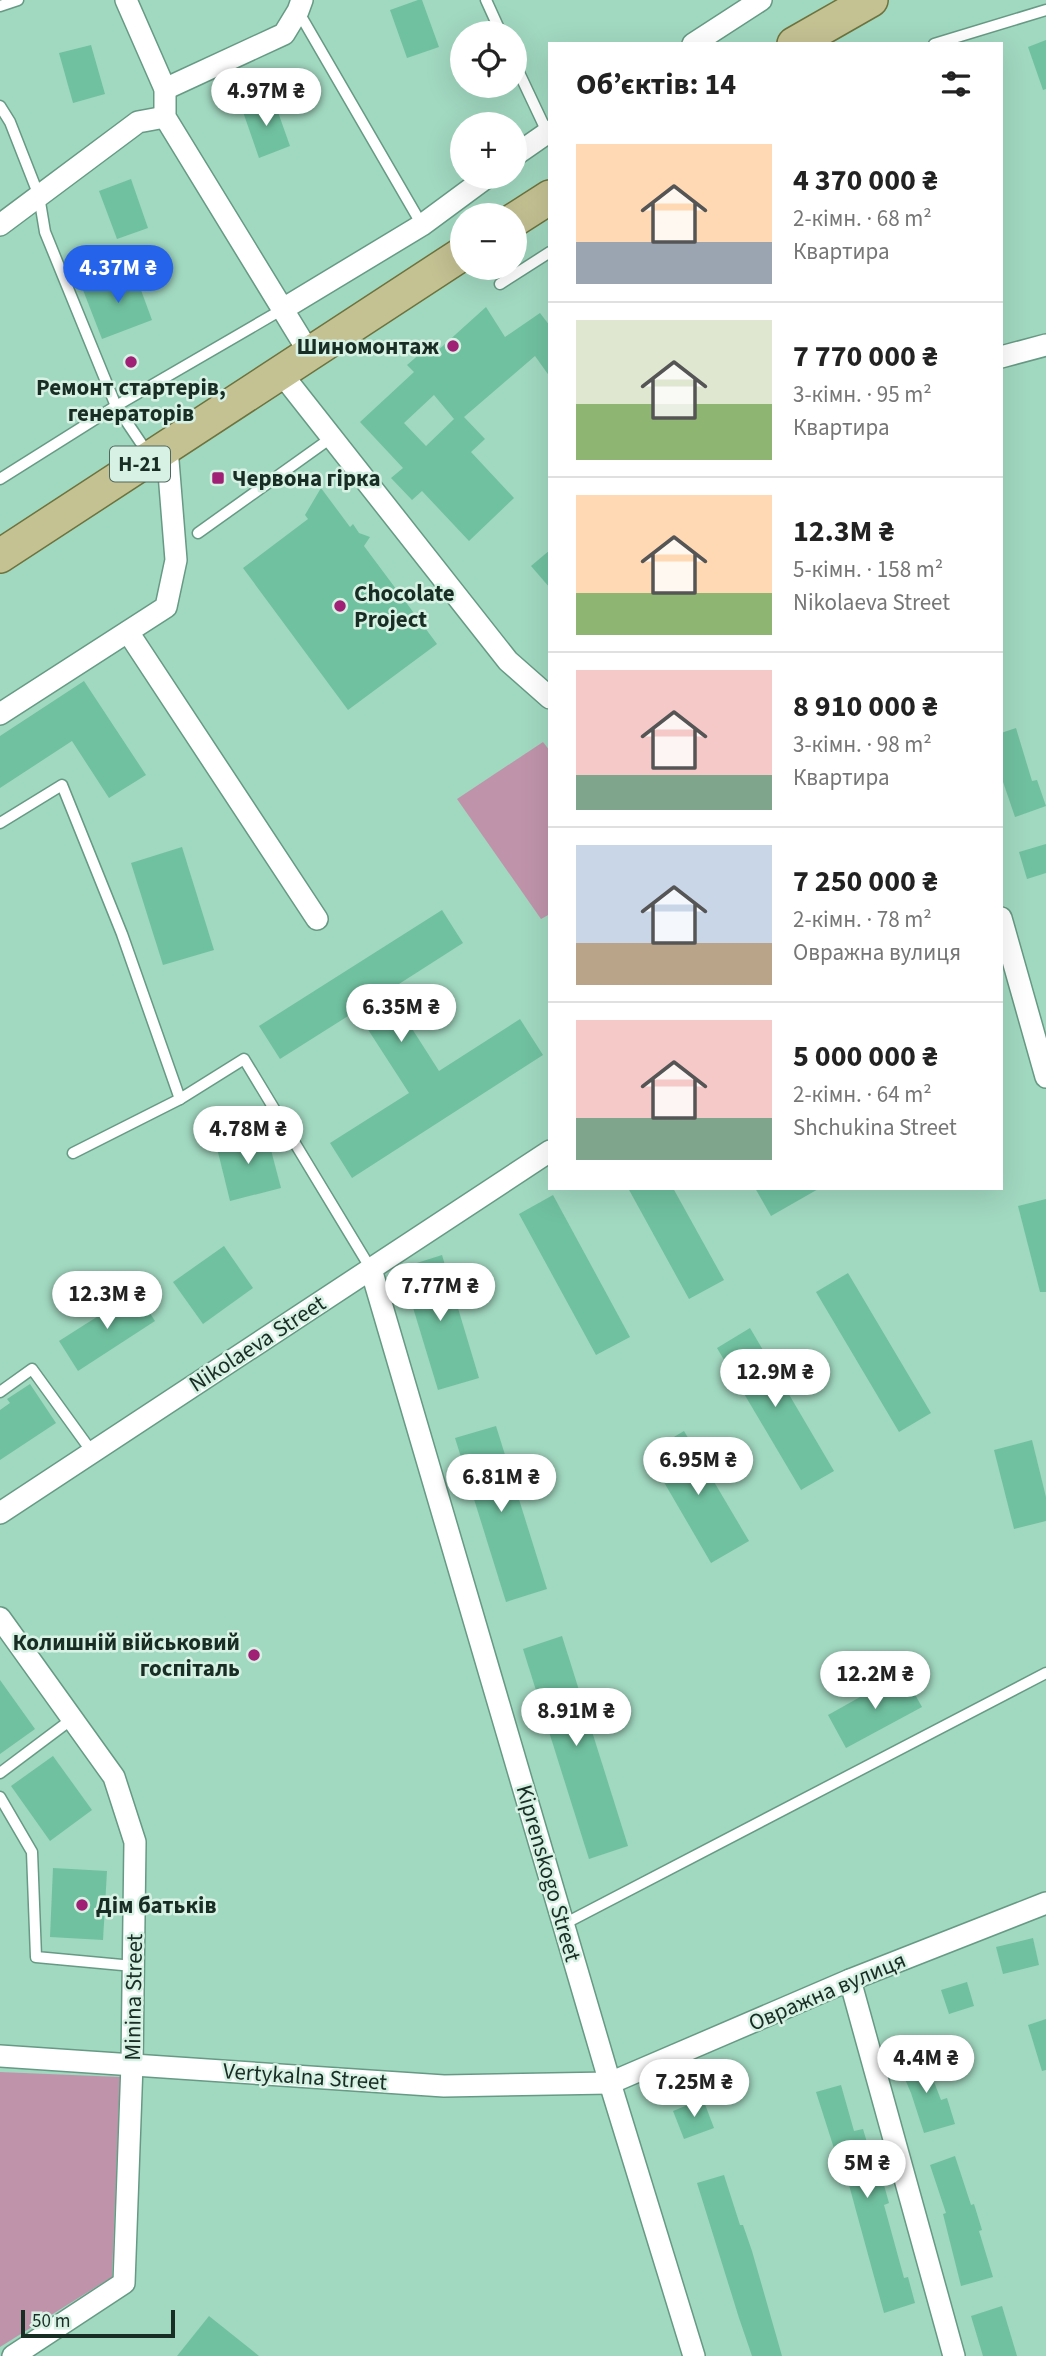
<!DOCTYPE html>
<html lang="uk">
<head>
<meta charset="utf-8">
<style>
	:root { --surface:#fff; --page:#f2f2f2; --text:#222; --muted:#767676; --line:#e0e0e0; --accent:#2563eb }
	body { margin:0; font-family:"Source Sans 3",sans-serif; background:var(--page); color:var(--text); height:100vh; display:flex; flex-direction:column; font-size:26px; white-space:nowrap }
	* { box-sizing:border-box; margin:0 }
	p { font-size:23px; color:var(--muted) }
	.icon { flex:none; width:38px; height:38px; fill:none; stroke:currentColor; stroke-width:2; stroke-linecap:round; stroke-linejoin:round }
	.map { position:relative; flex:1; overflow:hidden }
	.drawer { position:absolute; left:548px; top:42px; width:455px; height:1148px; display:flex; flex-direction:column; background:var(--surface); border-radius:0px; box-shadow:0 7px 28px #0002 }
	.drawer>* { flex:none }
	.buttons { position:absolute; left:450px; top:21px; display:grid; gap:14px }
	.buttons a { display:grid; place-items:center; width:77px; height:77px; border-radius:50%; background:var(--surface); box-shadow:0 7px 28px #0002; font-size:35px }
	.scale { position:absolute; left:21px; bottom:18px; width:154px; box-sizing:border-box; padding-left:7px; border:4px solid #182d24; border-top:0; font-size:19px; line-height:24px; white-space:nowrap; color:#182d24; -webkit-text-stroke:5px #d7f2e5; paint-order:stroke }
	.price { position:absolute; translate:-50% -60px; padding:0 16px; border-radius:24px; background:#fff; color:#222; font-size:23px; line-height:46px; filter:drop-shadow(0 2px 4px #0008) }
	.price::after { content:''; position:absolute; left:50%; top:42px; width:21px; height:16px; margin-left:-10px; background:inherit; clip-path:polygon(0 0,100% 0,50% 100%) }
	.price.active { background:var(--accent); color:#fff }
	ul { padding:0; list-style:none }
	li { display:flex; align-items:center; gap:21px; height:175px; padding:0 28px }
	li+li { border-top:2px solid var(--line) }
	li span { display:grid; place-items:center; flex:none; width:196px; height:140px; border-radius:0px; color:#555 }
	li>.icon { margin-inline-start:auto }
	span .icon { width:84px; height:84px; fill:#fffc; stroke-width:1 }
	li b { font-size:30px }
	h2 { display:flex; justify-content:space-between; align-items:center; height:84px; padding:0 28px; font-size:30px }
	.map>svg:first-child { display:block }
</style>
</head>
<body>
<div class="map">
<svg width="1046" height="2356" viewBox="0 0 1046 2356">
	<rect width="100%" height="100%" fill="#a1d8c0"/>
	<!-- green -->
	<g fill="#bf94ab">
		<path d="M543,742L550,751V914L541,919L457,799Z"/>
		<path d="M0,2072L120,2077L112,2277L0,2347Z"/>
	</g>
	<!-- building -->
	<g fill="#70c1a0" fill-rule="evenodd">
		<path d="M418,0H422L439,47L407,58L390,10Z"/>
		<path d="M1046,40V89L1043,90L1028,47Z"/>
		<path d="M91,45L105,94L73,103L59,53Z"/>
		<path d="M273,98L290,146L259,158L242,109Z"/>
		<path d="M131,179L148,228L117,239L99,191Z"/>
		<path d="M134,271L152,320L102,339L83,290Z"/>
		<path d="M486,307L505,337L540,313L550,326V377L535,356L464,417L485,439L471,452L514,498L469,541L422,491L412,500L391,478L403,468L360,422L414,372L407,365L429,346L435,353ZM434,395L454,419L426,446L404,423Z"/>
		<path d="M321,488L350,527L353,524L359,533L370,537L364,546L437,644L348,710L243,568L308,519L305,515Z"/>
		<path d="M550,550V588L531,566Z"/>
		<path d="M84,681L146,775L109,798L72,741L0,788V736Z"/>
		<path d="M1016,728L1032,781L1037,780L1046,806L1015,817L1001,776V733Z"/>
		<path d="M1046,844V873L1027,879L1019,852Z"/>
		<path d="M182,847L214,950L163,965L131,863Z"/>
		<path d="M442,910L463,943L388,991L439,1071L520,1019L543,1055L352,1178L330,1143L409,1093L356,1011L280,1059L259,1026Z"/>
		<path d="M266,1131L281,1188L230,1201L216,1144Z"/>
		<path d="M628,1188H673L724,1280L689,1299Z"/>
		<path d="M755,1188H820L771,1216Z"/>
		<path d="M553,1195L630,1337L596,1355L519,1214Z"/>
		<path d="M1046,1199V1292H1040L1018,1206Z"/>
		<path d="M224,1246L253,1288L203,1324L173,1282Z"/>
		<path d="M442,1255L479,1378L438,1390L401,1268Z"/>
		<path d="M848,1273L931,1413L899,1432L816,1292Z"/>
		<path d="M136,1292L155,1321L78,1371L59,1341Z"/>
		<path d="M750,1328L834,1471L801,1490L717,1348Z"/>
		<path d="M30,1384L56,1423L0,1460V1410L10,1403L7,1399Z"/>
		<path d="M496,1426L547,1589L506,1602L455,1438Z"/>
		<path d="M684,1431L749,1541L711,1563L647,1453Z"/>
		<path d="M1032,1440L1046,1497V1521L1014,1529L994,1450Z"/>
		<path d="M562,1636L628,1846L589,1859L523,1649Z"/>
		<path d="M903,1673L922,1707L846,1748L828,1715Z"/>
		<path d="M0,1680L35,1729L0,1754Z"/>
		<path d="M53,1756L92,1810L50,1841L11,1786Z"/>
		<path d="M53,1868L107,1871L103,1940L50,1937Z"/>
		<path d="M1033,1938L1039,1965L1003,1974L996,1947Z"/>
		<path d="M967,1982L974,2006L949,2014L941,1990Z"/>
		<path d="M1046,2019V2070L1042,2071L1028,2025Z"/>
		<path d="M923,2053L941,2100L947,2098L955,2124L924,2133L911,2093L898,2063Z"/>
		<path d="M841,2085L854,2131L863,2129L878,2179L882,2178L889,2203L884,2205L904,2278L908,2277L915,2303L884,2313L843,2163L839,2164L816,2092Z"/>
		<path d="M703,2099L714,2128L684,2139L673,2111Z"/>
		<path d="M955,2156L971,2205L974,2204L982,2230L979,2231L993,2277L961,2286L943,2214L946,2213L930,2165Z"/>
		<path d="M724,2175L740,2225H743L752,2251L782,2356H752L739,2318L697,2183Z"/>
		<path d="M1002,2306L1017,2356H983L971,2316Z"/>
		<path d="M209,2316L259,2356H177Z"/>
	</g>
	<g fill="none" stroke-linecap="round" stroke-linejoin="round">
		<defs>
			<g id="lane">
				<path d="M486,0L501,33"/>
				<path d="M0,6L18,0"/>
				<path d="M298,11L422,225"/>
				<path d="M934,44L1046,10"/>
				<path d="M514,62L547,132"/>
				<path d="M0,106L10,122L39,196L45,232L116,406L149,455"/>
				<path d="M500,284L550,252"/>
				<path d="M0,479L116,406L283,309"/>
				<path d="M198,533L331,438"/>
				<path d="M0,823L62,785L122,934L180,1099L244,1059L371,1269"/>
				<path d="M73,1153L180,1099"/>
				<path d="M0,1392L32,1369L92,1452"/>
				<path d="M0,1773L72,1719"/>
				<path d="M0,1797L32,1852L36,1957L133,1966"/>
				<path d="M564,1924L1046,1673"/>
			</g>
			<g id="street">
				<path d="M126,0L165,89V117L310,354"/>
				<path d="M693,44L761,0"/>
				<path d="M165,89L284,34L298,11L302,0"/>
				<path d="M514,156L550,131"/>
				<path d="M0,225L138,122L165,117"/>
				<path d="M283,309L422,225L487,177"/>
				<path d="M1001,357L1046,345"/>
				<path d="M281,373L508,661L550,698"/>
				<path d="M128,632L317,919"/>
				<path d="M0,714L166,607L176,560L167,448"/>
				<path d="M1001,918L1046,1077"/>
				<path d="M371,1269L610,2083L694,2356"/>
				<path d="M0,1513L550,1151"/>
				<path d="M0,1618L114,1777L135,1842L132,2064L124,2283L13,2356"/>
				<path d="M850,1980L954,2356"/>
				<path d="M0,2056L444,2086L610,2083L850,1980L1046,1903"/>
			</g>
			<g id="primary">
				<path d="M794,44L871,0"/>
				<path d="M514,220L550,197"/>
				<path d="M0,556L462,254"/>
			</g>
		</defs>
		<!-- lane casing -->
		<use href="#lane" stroke="#669a84" stroke-width="13"/>
		<!-- street casing -->
		<use href="#street" stroke="#669a84" stroke-width="24"/>
		<!-- primary casing -->
		<use href="#primary" stroke="#6e733d" stroke-width="36"/>
		<!-- lane -->
		<use href="#lane" stroke="#fff" stroke-width="10"/>
		<!-- street -->
		<use href="#street" stroke="#fff" stroke-width="21"/>
		<!-- primary -->
		<use href="#primary" stroke="#c4c193" stroke-width="33"/>
	</g>
	<!-- markers -->
	<g fill="#9f2074" stroke="#d7f2e5" stroke-width="2.5">
		<circle cx="453" cy="346" r="7"/>
		<circle cx="131" cy="362" r="7"/>
		<rect x="211" y="471" width="14" height="14" rx="3.5"/>
		<circle cx="340" cy="606" r="7"/>
		<circle cx="254" cy="1655" r="7"/>
		<circle cx="82" cy="1905" r="7"/>
	</g>
	<g text-anchor="middle" stroke-width="5" stroke-linejoin="round" paint-order="stroke">
		<!-- shield labels -->
		<rect fill="#d7f2e5" stroke="#51685e" stroke-width="2" x="110" y="446.5" width="60" height="35" rx="5"/>
		<g font-size="21" font-weight="bold" fill="#182d24">
			<text x="140" y="471">Н-21</text>
		</g>
		<!-- poi labels -->
		<g font-size="23" font-weight="bold" fill="#182d24" stroke="#d7f2e5" text-anchor="start">
			<text x="439" y="354" text-anchor="end">Шиномонтаж</text>
			<text x="131" y="395" text-anchor="middle">Ремонт стартерів,<tspan x="131" dy="26">генераторів</tspan></text>
			<text x="232" y="486">Червона гірка</text>
			<text x="354" y="601">Chocolate<tspan x="354" dy="26">Project</tspan></text>
			<text x="240" y="1650" text-anchor="end">Колишній військовий<tspan x="240" dy="26">госпіталь</tspan></text>
			<text x="96" y="1913">Дім батьків</text>
		</g>
		<!-- street labels -->
		<g font-size="23" fill="#182d24" stroke="#d7f2e5">
			<text transform="translate(257 1343) rotate(-33)" y="8">Nikolaeva Street</text>
			<text transform="translate(549 1873) rotate(74)" y="8">Kiprenskogo Street</text>
			<text transform="translate(827 1991) rotate(-23)" y="8">Овражна вулиця</text>
			<text transform="translate(133 1997) rotate(-89)" y="8">Minina Street</text>
			<text transform="translate(305 2076) rotate(4)" y="8">Vertykalna Street</text>
		</g>
	</g>
</svg>
<div class="buttons">
<a><svg class="icon" aria-label="locate" viewBox="0 0 24 24"><circle cx="12" cy="12" r="6"/><path d="M12 2v4M12 18v4M2 12h4M18 12h4"/></svg></a>
<a>+</a>
<a>−</a>
</div>
<div class="scale">50 m</div>
<b class="price" style="left:266px;top:128px">4.97M ₴</b>
<b class="price active" style="left:118px;top:305px">4.37M ₴</b>
<b class="price" style="left:401px;top:1044px">6.35M ₴</b>
<b class="price" style="left:248px;top:1166px">4.78M ₴</b>
<b class="price" style="left:440px;top:1323px">7.77M ₴</b>
<b class="price" style="left:107px;top:1331px">12.3M ₴</b>
<b class="price" style="left:775px;top:1409px">12.9M ₴</b>
<b class="price" style="left:698px;top:1497px">6.95M ₴</b>
<b class="price" style="left:501px;top:1514px">6.81M ₴</b>
<b class="price" style="left:875px;top:1711px">12.2M ₴</b>
<b class="price" style="left:576px;top:1748px">8.91M ₴</b>
<b class="price" style="left:926px;top:2095px">4.4M ₴</b>
<b class="price" style="left:694px;top:2119px">7.25M ₴</b>
<b class="price" style="left:867px;top:2200px">5M ₴</b>
<section class="drawer">
<h2>Об’єктів: 14<svg class="icon" aria-label="filters" viewBox="0 0 24 24"><path d="M4 7h16M4 17h16"/><circle cx="9" cy="7" r="2"/><circle cx="15" cy="17" r="2"/></svg></h2>
<ul>
<li><span style="background:linear-gradient(#ffd9b3 70%,#9aa5b1 0)"><svg class="icon" aria-label="home" viewBox="0 0 24 24"><path d="M3 11l9-7 9 7M6 9v11h12V9"/></svg></span><div><b>4 370 000 ₴</b><p>2-кімн. · 68 m²</p><p>Квартира</p></div></li>
<li><span style="background:linear-gradient(#dfe7d0 60%,#8fb573 0)"><svg class="icon" aria-label="home" viewBox="0 0 24 24"><path d="M3 11l9-7 9 7M6 9v11h12V9"/></svg></span><div><b>7 770 000 ₴</b><p>3-кімн. · 95 m²</p><p>Квартира</p></div></li>
<li><span style="background:linear-gradient(#ffd9b3 70%,#8fb573 0)"><svg class="icon" aria-label="home" viewBox="0 0 24 24"><path d="M3 11l9-7 9 7M6 9v11h12V9"/></svg></span><div><b>12.3M ₴</b><p>5-кімн. · 158 m²</p><p>Nikolaeva Street</p></div></li>
<li><span style="background:linear-gradient(#f6c9c9 75%,#7fa58c 0)"><svg class="icon" aria-label="home" viewBox="0 0 24 24"><path d="M3 11l9-7 9 7M6 9v11h12V9"/></svg></span><div><b>8 910 000 ₴</b><p>3-кімн. · 98 m²</p><p>Квартира</p></div></li>
<li><span style="background:linear-gradient(#c9d6e8 70%,#b9a48a 0)"><svg class="icon" aria-label="home" viewBox="0 0 24 24"><path d="M3 11l9-7 9 7M6 9v11h12V9"/></svg></span><div><b>7 250 000 ₴</b><p>2-кімн. · 78 m²</p><p>Овражна вулиця</p></div></li>
<li><span style="background:linear-gradient(#f6c9c9 70%,#7fa58c 0)"><svg class="icon" aria-label="home" viewBox="0 0 24 24"><path d="M3 11l9-7 9 7M6 9v11h12V9"/></svg></span><div><b>5 000 000 ₴</b><p>2-кімн. · 64 m²</p><p>Shchukina Street</p></div></li>
</ul>
</section>
</div>
</body>
</html>
